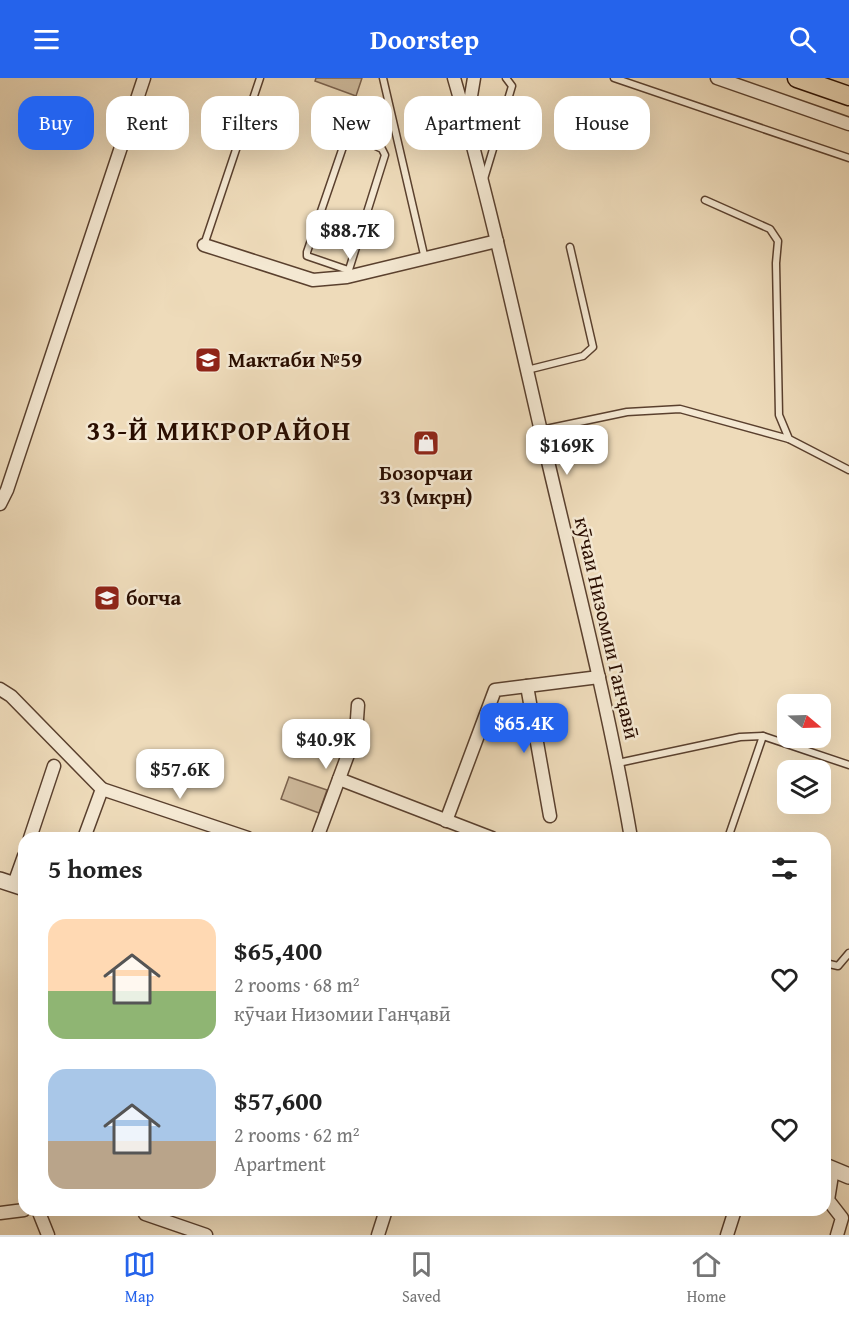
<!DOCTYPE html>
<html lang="en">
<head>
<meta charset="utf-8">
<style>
	:root { --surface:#fff; --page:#f6f6f6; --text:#222; --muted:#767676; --line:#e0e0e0; --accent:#2563eb }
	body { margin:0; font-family:"Gentium Book Plus",serif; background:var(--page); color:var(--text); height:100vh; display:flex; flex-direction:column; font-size:22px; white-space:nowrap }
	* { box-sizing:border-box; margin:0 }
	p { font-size:20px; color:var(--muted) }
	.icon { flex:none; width:33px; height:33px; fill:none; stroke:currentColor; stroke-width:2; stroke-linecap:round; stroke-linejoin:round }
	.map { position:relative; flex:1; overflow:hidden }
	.side { position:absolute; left:18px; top:754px; width:813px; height:384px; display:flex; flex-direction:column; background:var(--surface); border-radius:18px; box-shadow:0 6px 24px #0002 }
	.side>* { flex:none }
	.top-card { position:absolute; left:18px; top:18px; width:813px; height:54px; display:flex; gap:12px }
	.needle { width:39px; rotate:109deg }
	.buttons { position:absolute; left:777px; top:616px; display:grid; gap:12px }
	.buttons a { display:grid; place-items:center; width:54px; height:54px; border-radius:12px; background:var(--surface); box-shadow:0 6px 24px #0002; font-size:30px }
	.price { position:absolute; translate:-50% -51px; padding:0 14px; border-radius:12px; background:#fff; color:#222; font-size:20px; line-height:39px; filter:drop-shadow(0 2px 3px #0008) }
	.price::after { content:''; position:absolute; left:50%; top:36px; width:18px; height:14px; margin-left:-9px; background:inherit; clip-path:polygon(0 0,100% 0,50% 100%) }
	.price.current { background:var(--accent); color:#fff }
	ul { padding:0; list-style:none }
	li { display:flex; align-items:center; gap:18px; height:150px; padding:0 30px }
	li span { display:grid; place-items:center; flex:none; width:168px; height:120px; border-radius:18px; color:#555 }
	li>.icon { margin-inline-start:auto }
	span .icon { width:72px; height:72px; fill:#fffc; stroke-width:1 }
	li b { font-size:26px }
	h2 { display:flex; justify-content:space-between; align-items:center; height:72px; padding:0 30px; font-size:26px }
	.tag { padding:0 21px; border-radius:18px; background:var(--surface); box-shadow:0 6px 24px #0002; font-size:21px; line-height:54px }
	.tag.current { background:var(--accent); color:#fff }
	header { display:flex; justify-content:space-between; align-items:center; height:78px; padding:0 30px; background:var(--accent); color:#fff; font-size:27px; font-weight:800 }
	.dock { display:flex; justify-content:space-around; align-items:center; height:84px; border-top:2px solid var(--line); background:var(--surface); font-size:16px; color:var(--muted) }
	.dock a { display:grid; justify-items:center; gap:3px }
	.dock .current { color:var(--accent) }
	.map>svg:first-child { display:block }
</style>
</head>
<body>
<header><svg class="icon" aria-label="menu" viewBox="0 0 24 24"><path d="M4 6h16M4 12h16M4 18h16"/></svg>Doorstep<svg class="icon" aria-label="search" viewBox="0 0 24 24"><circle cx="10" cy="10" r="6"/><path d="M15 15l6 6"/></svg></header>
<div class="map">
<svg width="849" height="1157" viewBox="0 0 849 1157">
	<rect width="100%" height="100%" fill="#eedbba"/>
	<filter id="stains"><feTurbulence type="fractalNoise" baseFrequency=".00333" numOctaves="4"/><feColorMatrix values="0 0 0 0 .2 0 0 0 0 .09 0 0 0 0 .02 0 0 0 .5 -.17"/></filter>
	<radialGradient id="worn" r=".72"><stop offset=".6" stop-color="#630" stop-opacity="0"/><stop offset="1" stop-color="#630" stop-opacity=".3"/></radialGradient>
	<!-- green -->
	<g fill="#cdb89a" stroke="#7b624d" stroke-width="1.5">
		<path d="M316,0H362L356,18L315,3Z"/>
		<path d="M289,699L327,712L319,735L281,721Z"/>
	</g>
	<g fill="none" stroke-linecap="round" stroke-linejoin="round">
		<defs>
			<g id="service">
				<path d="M383,0L425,181"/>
				<path d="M614,0L849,80"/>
				<path d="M484,101L512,8L506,0"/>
				<path d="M705,122L770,151L778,163L776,185L779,337L789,361L849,392"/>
				<path d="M204,167L260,0"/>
				<path d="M347,198L385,77L382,71L361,61L344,66L307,174V178L348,192"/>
				<path d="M527,292L583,278L593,269L570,169"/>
				<path d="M541,352L627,334L680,331L789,361"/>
				<path d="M618,685L740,659L763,658L849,687"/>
				<path d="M728,760L763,658"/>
				<path d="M825,885L838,888L849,875"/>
			</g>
			<g id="minor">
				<path d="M454,0C490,124 517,250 546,375C576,503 609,631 631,760"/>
				<path d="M717,0L849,46"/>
				<path d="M468,36L474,0"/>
				<path d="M204,167L313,202L347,199L497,163"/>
				<path d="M0,426L7,412L144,0"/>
				<path d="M527,608L550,738"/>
				<path d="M0,611L11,618L102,711L84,760"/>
				<path d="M339,701L492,760"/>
				<path d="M102,711L248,760"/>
				<path d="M446,743L495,612L599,599"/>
				<path d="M30,760L54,688"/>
				<path d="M317,760L356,655L358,627"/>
				<path d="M14,806L24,778"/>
				<path d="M833,1091L828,1122L842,1140L837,1157"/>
				<path d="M38,1132L48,1157"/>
				<path d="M146,1132L145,1136L206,1157"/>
				<path d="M0,1135L24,1132"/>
				<path d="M378,1157L386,1132"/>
				<path d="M727,1157L735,1132"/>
			</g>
			<g id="tertiary">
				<path d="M0,802L24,810"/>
				<path d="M825,1088L849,1098"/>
			</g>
			<path id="primary" d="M797,0L849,18"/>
		</defs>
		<!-- service casing -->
		<use href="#service" stroke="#5a402e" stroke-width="9"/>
		<!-- minor casing -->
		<use href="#minor" stroke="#5a402e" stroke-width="15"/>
		<!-- tertiary casing -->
		<use href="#tertiary" stroke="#5a402e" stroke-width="18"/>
		<!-- primary casing -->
		<use href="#primary" stroke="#290d00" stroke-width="21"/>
		<!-- service -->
		<use href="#service" stroke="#f4e8d2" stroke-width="6"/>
		<!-- minor -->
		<use href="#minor" stroke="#f4e8d2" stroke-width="12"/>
		<!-- tertiary -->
		<use href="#tertiary" stroke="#f4e8d2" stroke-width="15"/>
		<!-- primary -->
		<use href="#primary" stroke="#eedbba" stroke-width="18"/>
	</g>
	<!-- icons -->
	<defs>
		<symbol id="school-square" viewBox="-11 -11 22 22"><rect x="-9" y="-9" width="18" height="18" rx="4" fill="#8f2418" stroke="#f4e8d2"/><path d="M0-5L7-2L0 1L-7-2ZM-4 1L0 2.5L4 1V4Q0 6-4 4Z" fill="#fff"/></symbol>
		<symbol id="shop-square" viewBox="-11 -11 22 22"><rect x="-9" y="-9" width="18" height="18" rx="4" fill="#8f2418" stroke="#f4e8d2"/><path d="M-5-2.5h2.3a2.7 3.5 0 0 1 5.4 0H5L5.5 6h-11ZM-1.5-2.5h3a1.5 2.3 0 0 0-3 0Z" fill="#fff"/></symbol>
	</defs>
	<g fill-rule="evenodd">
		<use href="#school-square" x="193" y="267" width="30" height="30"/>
		<use href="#shop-square" x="411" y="350" width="30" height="30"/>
		<use href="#school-square" x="92" y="505" width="30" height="30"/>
	</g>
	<g text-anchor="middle" stroke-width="5" stroke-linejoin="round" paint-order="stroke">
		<!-- poi labels -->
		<g font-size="21" font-weight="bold" fill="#290d00" stroke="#f4e8d2" text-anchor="start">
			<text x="228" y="289">Мактаби №59</text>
			<text x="426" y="402" text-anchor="middle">Бозорчаи<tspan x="426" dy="24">33 (мкрн)</tspan></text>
			<text x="126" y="527">богча</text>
		</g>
		<!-- street labels -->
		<g font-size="21" fill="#290d00" stroke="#f4e8d2">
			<text transform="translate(607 550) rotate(77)" y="7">кӯчаи Низомии Ганҷавӣ</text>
		</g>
		<!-- district labels -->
		<g font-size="27" font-weight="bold" letter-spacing="1.5" fill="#290d00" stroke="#f4e8d2">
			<text x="219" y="362">33-Й МИКРОРАЙОН</text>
		</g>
	</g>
	<rect width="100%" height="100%" filter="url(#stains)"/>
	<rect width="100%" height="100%" fill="url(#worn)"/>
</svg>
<div class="buttons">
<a><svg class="needle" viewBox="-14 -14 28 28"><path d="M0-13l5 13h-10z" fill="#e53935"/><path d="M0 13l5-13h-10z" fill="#767676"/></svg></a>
<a><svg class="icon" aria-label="layers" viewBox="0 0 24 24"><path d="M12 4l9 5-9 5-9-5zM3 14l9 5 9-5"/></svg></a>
</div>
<b class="price" style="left:350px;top:183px">$88.7K</b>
<b class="price" style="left:567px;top:398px">$169K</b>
<b class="price current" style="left:524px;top:676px">$65.4K</b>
<b class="price" style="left:326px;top:692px">$40.9K</b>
<b class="price" style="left:180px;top:722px">$57.6K</b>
<div class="top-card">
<a class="tag current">Buy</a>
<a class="tag">Rent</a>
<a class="tag">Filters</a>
<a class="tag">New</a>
<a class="tag">Apartment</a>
<a class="tag">House</a>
</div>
<section class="side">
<h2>5 homes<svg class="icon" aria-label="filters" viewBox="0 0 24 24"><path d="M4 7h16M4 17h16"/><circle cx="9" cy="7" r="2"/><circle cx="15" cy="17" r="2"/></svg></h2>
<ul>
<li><span style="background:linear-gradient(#ffd9b3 60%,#8fb573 0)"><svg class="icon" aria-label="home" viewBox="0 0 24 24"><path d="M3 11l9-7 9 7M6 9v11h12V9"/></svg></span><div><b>$65,400</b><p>2 rooms · 68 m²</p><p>кӯчаи Низомии Ганҷавӣ</p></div><svg class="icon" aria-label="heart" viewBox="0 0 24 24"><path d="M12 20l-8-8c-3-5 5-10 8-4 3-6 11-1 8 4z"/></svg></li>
<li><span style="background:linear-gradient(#a9c7e8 60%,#b9a48a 0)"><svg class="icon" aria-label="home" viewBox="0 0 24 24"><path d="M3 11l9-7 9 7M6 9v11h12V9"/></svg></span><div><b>$57,600</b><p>2 rooms · 62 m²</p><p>Apartment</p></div><svg class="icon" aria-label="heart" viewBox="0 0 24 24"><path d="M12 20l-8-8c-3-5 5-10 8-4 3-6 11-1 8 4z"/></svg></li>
</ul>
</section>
</div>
<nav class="dock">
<a class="current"><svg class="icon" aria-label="map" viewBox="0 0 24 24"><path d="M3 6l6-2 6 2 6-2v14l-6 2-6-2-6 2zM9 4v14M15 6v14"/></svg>Map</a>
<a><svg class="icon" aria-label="saved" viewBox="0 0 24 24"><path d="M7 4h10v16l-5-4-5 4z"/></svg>Saved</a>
<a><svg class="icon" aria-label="home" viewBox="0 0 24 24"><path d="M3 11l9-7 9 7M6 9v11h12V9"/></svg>Home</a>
</nav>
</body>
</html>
